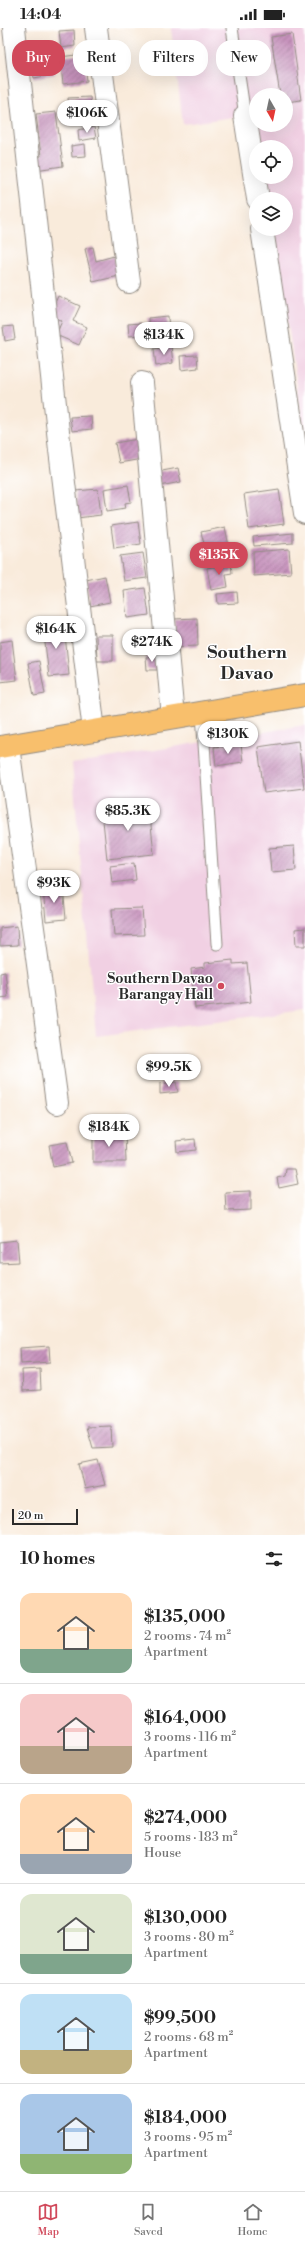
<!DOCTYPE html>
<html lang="en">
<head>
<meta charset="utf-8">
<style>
	:root { --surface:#fff; --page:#f2f2f2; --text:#222; --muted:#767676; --line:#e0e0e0; --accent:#d1495b }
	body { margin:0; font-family:"Libre Bodoni",serif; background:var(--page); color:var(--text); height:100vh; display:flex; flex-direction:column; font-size:15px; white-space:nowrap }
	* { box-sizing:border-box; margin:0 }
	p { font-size:13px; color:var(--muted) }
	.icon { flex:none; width:22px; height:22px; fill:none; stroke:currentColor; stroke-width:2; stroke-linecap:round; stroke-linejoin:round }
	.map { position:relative; height:1507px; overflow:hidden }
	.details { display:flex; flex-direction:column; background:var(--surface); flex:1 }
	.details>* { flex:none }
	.hud { position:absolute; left:12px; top:12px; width:281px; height:36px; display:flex; gap:8px }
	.needle { width:26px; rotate:171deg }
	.fabs { position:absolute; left:249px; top:60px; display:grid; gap:8px }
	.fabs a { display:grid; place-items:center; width:44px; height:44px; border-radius:50%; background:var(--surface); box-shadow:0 4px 16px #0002; font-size:20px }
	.scale { position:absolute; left:12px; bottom:10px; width:66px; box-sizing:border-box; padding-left:4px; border:2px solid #2b2b2b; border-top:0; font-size:11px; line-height:14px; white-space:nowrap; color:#2b2b2b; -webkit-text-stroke:3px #fff; paint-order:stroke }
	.price { position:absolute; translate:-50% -34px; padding:0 9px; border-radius:14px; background:#fff; color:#222; font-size:13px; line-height:26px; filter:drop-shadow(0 1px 2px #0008) }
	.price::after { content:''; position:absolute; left:50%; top:24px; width:12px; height:9px; margin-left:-6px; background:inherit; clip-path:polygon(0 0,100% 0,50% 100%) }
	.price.active { background:var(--accent); color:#fff }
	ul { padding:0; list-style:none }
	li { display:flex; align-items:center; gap:12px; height:100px; padding:0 20px }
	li+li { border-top:1px solid var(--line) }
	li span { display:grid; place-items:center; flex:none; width:112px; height:80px; border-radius:12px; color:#555 }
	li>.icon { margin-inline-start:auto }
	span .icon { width:48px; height:48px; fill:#fffc; stroke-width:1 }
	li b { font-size:17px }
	h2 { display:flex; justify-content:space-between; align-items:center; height:48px; padding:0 20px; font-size:17px }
	.pill { padding:0 14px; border-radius:16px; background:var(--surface); box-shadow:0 4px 16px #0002; font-size:14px; line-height:36px }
	.pill.active { background:var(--accent); color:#fff }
	.status { display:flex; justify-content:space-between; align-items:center; height:28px; padding:0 20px; background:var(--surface); direction:ltr }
	.status svg { height:11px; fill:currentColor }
	.menu { display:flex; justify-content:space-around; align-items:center; height:56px; border-top:1px solid var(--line); background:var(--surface); font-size:11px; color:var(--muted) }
	.menu a { display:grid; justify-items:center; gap:2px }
	.menu .active { color:var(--accent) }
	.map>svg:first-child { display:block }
</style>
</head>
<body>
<div class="status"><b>14:04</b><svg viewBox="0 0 49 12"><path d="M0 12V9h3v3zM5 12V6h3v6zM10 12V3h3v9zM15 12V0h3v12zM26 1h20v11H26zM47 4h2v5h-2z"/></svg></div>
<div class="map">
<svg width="305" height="1507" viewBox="0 0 305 1507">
	<defs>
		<pattern id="building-hatch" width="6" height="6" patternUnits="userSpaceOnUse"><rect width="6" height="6" fill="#c692bc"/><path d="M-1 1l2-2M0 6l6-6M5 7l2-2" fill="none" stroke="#a17799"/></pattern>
	</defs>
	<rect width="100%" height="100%" fill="#fff"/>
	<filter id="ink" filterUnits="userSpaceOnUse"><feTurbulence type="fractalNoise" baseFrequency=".025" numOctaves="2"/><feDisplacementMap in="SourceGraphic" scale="8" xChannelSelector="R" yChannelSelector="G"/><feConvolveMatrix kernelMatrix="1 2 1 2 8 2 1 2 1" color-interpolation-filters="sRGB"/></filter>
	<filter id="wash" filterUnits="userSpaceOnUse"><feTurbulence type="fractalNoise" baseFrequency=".012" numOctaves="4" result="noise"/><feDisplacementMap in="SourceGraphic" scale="16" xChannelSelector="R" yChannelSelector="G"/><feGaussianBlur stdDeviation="0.9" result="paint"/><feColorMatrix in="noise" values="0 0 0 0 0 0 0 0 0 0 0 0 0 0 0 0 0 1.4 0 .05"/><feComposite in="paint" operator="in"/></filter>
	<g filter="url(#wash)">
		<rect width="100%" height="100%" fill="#f9ebdb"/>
		<!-- built -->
		<g fill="#f1d0e3">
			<path d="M171,0H305V412L274,201H286V171H270L266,149H286V119H262L259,97H286V67H256V86L183,96Z"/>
			<path d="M305,697V982L96,1008L72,736Z"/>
		</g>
		<g id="blocks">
			<!-- building -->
			<g fill="url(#building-hatch)">
				<path d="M74,2L75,18L61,20L59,3Z"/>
				<path d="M292,6L301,72L286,74V67H280L271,9Z"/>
				<path d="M50,18L55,46L34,50L29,22Z"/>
				<path d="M84,26L87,53L63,56L60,29Z"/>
				<path d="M90,69L92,89L70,91L68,70Z"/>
				<path d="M56,84L63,138L35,142L34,129L41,128L36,86Z"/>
				<path d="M94,99L96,110L79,113L78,102Z"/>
				<path d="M85,116L86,128L72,129L71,118Z"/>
				<path d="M93,219L96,233L114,228L119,248L93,254L85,221Z"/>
				<path d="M58,268L80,278L73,293L87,299L79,317L56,307L62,293L50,287Z"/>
				<path d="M168,288L169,306L149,308L148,290Z"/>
				<path d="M141,295L142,307L129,308L128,296Z"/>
				<path d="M13,298L15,311L5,313L3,299Z"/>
				<path d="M171,318L173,335L156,338L154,321Z"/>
				<path d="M197,327L198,340L181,342L180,328Z"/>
				<path d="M91,388L92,401L72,403L70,389Z"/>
				<path d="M138,411L142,431L119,435L115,415Z"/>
				<path d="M178,440L181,454L160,458L157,444Z"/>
				<path d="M128,457L131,474L125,475L126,480L107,483L104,461Z"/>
				<path d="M98,461L101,487L77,490L75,463Z"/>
				<path d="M279,461L284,496L249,501L244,466Z"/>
				<path d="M138,494L141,516L114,520L111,498Z"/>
				<path d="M225,499L229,518L206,523L201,504Z"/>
				<path d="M293,505V515L254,518L253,509Z"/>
				<path d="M289,521L291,545L254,548L253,524Z"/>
				<path d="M143,525L147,550L124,553L120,528Z"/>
				<path d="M231,535L232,545L226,546L228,559L211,562L207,540Z"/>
				<path d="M105,548L110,574L90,578L86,552Z"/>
				<path d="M145,560L149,587L127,590L124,563Z"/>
				<path d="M237,564L238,575L218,576L217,566Z"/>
				<path d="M197,590L198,618L175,619L174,591Z"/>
				<path d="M64,596L69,647L49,649L43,598Z"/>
				<path d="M96,607H113V633H97Z"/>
				<path d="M12,612L17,652L0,654V614Z"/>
				<path d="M156,628L157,642H147L146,629Z"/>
				<path d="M39,633L45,666L34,668L28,635Z"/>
				<path d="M298,713L304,760L264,765L258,719Z"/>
				<path d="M241,716L243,734L216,738L214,719Z"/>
				<path d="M149,778L154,826L107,831L102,783Z"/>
				<path d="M294,818L296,842L271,844L269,820Z"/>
				<path d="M134,835L136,852L112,855L110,838Z"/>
				<path d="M63,858L66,891L46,893L43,860Z"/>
				<path d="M142,880L144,907L114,908L112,881Z"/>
				<path d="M17,898L18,917L0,918V900Z"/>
				<path d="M305,900V918H296L295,901Z"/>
				<path d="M233,932V936L247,935L251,974L195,980L191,941L205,939V935Z"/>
				<path d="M5,944L8,969L0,970V945Z"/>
				<path d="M176,1054L178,1064L160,1066V1056Z"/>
				<path d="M125,1105L126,1134H93V1106Z"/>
				<path d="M195,1111L196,1122L177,1124L176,1113Z"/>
				<path d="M67,1114L72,1135L53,1139L49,1117Z"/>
				<path d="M286,1141H295L298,1156L279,1160L277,1150L285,1148Z"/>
				<path d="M251,1163V1182L226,1183L225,1164Z"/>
				<path d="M17,1212L19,1234L0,1235V1214Z"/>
				<path d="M49,1318L50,1334L21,1336L20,1320Z"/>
				<path d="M40,1341L41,1362L23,1363L22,1342Z"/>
				<path d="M111,1398L112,1419L93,1420L87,1399Z"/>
				<path d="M98,1432L105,1457L85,1461L79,1436Z"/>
			</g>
		</g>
	</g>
	<g filter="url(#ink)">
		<use href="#blocks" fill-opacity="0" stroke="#928b83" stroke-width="1"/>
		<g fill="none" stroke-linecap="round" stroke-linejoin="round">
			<defs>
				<g id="lane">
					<path d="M232,0L245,88"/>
					<path d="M202,685L217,916"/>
				</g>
				<g id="street">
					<path d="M14,0L60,422L94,703"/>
					<path d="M96,0L129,254"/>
					<path d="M245,88L258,171"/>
					<path d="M262,201L305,485"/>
					<path d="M142,355L173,689"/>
					<path d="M8,718L57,1075"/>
				</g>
				<path id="primary" d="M0,719L305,667"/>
			</defs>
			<!-- lane casing -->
			<use href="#lane" stroke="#928b83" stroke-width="13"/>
			<!-- street casing -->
			<use href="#street" stroke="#928b83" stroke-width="24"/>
			<!-- primary casing -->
			<use href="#primary" stroke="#928b83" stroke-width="24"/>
			<!-- lane -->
			<use href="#lane" stroke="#fff" stroke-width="11"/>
			<!-- street -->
			<use href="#street" stroke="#fff" stroke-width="22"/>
			<!-- primary -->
			<use href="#primary" stroke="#f8bf6c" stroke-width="22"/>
		</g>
	</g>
	<!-- markers -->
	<circle fill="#d1495b" stroke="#fff" stroke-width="1.5" cx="221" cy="958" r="4"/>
	<g text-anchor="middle" stroke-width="3" stroke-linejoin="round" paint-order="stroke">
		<!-- poi labels -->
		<g font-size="14" font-weight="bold" fill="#2b2b2b" stroke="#fff" text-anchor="end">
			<text x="213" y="955">Southern Davao<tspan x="213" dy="16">Barangay Hall</tspan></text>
		</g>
		<!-- district labels -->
		<g font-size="18" font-weight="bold" fill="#2b2b2b" stroke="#fff">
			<text x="247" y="630">Southern<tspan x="247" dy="21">Davao</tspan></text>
		</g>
	</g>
</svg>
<div class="fabs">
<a><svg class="needle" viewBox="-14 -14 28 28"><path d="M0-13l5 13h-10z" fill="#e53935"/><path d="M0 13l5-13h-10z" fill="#767676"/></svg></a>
<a><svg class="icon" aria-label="locate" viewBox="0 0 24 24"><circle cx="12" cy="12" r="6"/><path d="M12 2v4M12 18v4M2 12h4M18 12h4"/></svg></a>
<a><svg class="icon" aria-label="layers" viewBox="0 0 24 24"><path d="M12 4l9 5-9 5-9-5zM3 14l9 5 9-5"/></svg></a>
</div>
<div class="scale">20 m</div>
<b class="price" style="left:87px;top:106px">$106K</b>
<b class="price" style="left:164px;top:328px">$134K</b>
<b class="price active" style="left:219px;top:548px">$135K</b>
<b class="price" style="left:56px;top:622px">$164K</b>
<b class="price" style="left:152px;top:635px">$274K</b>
<b class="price" style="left:228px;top:727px">$130K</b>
<b class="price" style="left:128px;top:804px">$85.3K</b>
<b class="price" style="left:54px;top:876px">$93K</b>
<b class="price" style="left:169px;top:1060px">$99.5K</b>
<b class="price" style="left:109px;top:1120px">$184K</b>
<div class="hud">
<a class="pill active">Buy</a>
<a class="pill">Rent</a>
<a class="pill">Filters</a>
<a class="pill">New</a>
</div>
</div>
<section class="details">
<h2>10 homes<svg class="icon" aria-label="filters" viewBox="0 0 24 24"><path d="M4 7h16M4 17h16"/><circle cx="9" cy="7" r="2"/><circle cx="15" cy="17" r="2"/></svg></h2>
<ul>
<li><span style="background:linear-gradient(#ffd9b3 70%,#7fa58c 0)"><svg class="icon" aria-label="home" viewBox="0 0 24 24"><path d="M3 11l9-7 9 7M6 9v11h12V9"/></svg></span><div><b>$135,000</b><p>2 rooms · 74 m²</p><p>Apartment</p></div></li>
<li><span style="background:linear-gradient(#f6c9c9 65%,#b9a48a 0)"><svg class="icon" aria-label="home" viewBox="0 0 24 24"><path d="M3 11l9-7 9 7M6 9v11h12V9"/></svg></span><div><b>$164,000</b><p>3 rooms · 116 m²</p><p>Apartment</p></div></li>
<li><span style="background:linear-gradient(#ffd9b3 75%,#9aa5b1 0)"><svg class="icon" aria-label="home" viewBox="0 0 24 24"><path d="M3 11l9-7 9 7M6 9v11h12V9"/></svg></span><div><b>$274,000</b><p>5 rooms · 183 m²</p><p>House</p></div></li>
<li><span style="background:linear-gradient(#dfe7d0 75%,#7fa58c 0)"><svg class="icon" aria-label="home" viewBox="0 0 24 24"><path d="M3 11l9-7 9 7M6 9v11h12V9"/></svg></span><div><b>$130,000</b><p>3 rooms · 80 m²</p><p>Apartment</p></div></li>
<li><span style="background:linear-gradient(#bfe0f5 70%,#c2b280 0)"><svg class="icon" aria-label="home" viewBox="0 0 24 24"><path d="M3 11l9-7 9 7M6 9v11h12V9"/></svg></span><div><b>$99,500</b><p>2 rooms · 68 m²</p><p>Apartment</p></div></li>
<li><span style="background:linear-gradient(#a9c7e8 75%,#8fb573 0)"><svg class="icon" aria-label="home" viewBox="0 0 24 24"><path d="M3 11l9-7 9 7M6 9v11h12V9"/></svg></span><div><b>$184,000</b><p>3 rooms · 95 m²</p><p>Apartment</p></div></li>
</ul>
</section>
<nav class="menu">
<a class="active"><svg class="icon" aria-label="map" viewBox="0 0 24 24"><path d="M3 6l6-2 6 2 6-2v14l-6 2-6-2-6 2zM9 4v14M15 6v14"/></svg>Map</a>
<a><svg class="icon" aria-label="saved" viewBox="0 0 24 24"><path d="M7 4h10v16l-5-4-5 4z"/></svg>Saved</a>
<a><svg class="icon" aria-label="home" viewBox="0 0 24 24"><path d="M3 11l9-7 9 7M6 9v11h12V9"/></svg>Home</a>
</nav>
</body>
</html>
